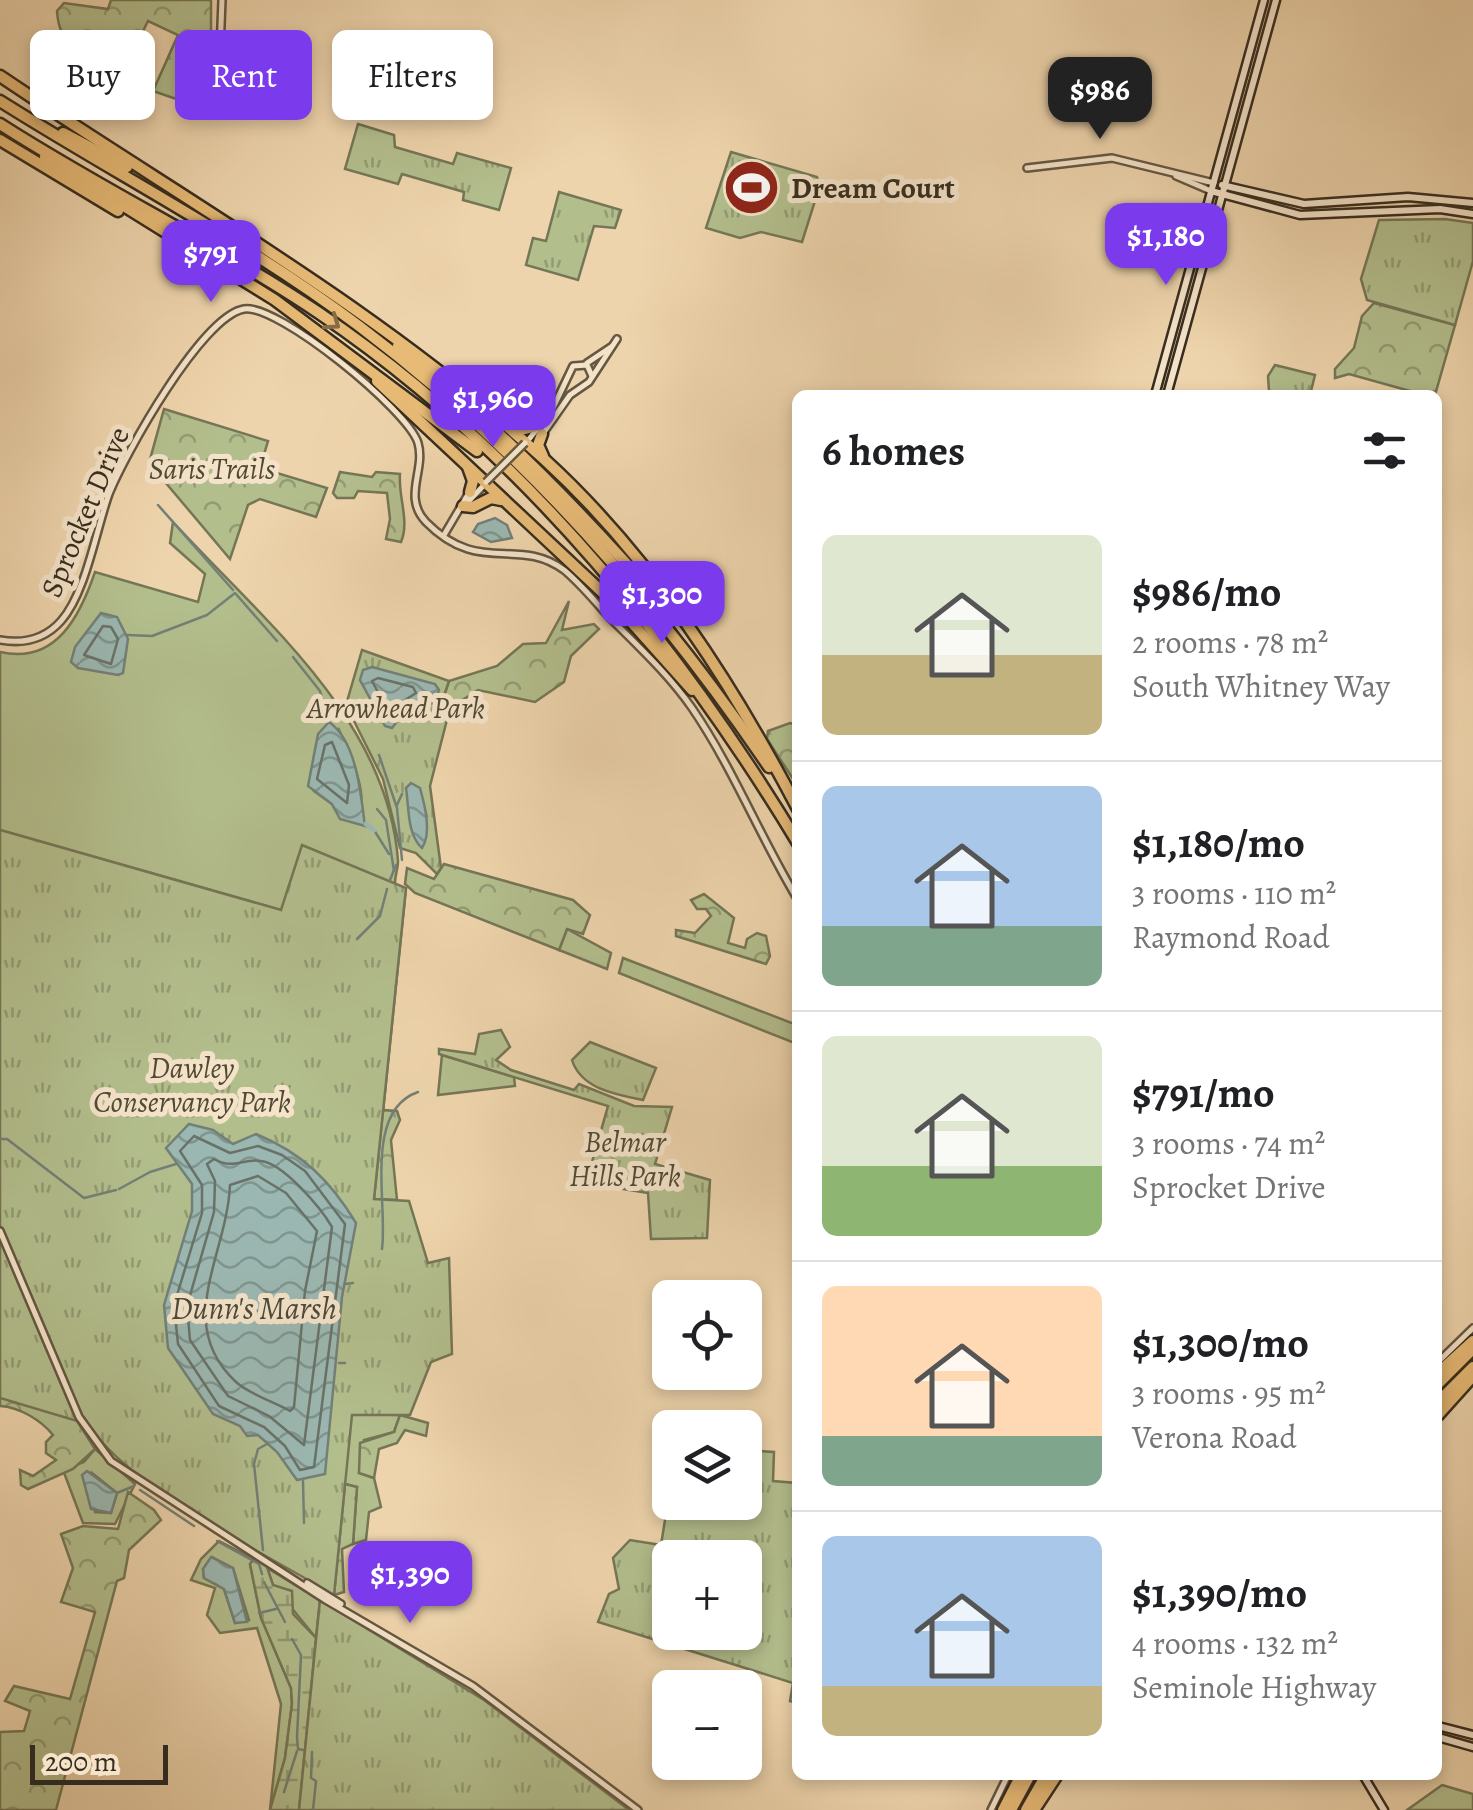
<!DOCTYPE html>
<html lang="en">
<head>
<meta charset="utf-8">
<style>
	:root { --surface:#fff; --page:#f6f6f6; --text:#202124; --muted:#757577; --line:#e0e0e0; --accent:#7c3aed }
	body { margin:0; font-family:Alegreya,serif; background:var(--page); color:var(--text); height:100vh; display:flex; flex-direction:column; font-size:38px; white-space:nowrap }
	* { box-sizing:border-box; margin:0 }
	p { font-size:32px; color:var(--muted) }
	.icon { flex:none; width:55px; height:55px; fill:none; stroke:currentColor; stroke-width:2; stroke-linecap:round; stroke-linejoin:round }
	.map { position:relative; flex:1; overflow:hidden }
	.details { position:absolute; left:792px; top:390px; width:650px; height:1390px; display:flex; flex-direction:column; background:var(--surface); border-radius:15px; box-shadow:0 5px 15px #0003 }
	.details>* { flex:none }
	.guide { position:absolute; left:30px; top:30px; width:612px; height:90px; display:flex; gap:20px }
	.controls { position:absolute; left:652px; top:1280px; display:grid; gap:20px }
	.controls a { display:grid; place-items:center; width:110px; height:110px; border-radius:15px; background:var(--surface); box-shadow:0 5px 15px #0003; font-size:50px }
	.scale { position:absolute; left:30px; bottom:25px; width:138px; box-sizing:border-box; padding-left:10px; border:5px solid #372d1f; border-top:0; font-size:28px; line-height:35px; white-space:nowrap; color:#372d1f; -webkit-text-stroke:8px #f4e3c9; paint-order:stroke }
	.price { position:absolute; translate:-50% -85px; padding:0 22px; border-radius:20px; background:var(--accent); color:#fff; font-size:32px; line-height:65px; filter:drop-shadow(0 2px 5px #0008) }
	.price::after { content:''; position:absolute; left:50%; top:60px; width:30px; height:22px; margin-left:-15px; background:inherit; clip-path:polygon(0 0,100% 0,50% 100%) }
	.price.on { background:#222; color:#fff }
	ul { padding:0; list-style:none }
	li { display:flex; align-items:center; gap:30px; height:250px; padding:0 30px }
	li+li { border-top:2px solid var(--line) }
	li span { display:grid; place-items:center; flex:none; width:280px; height:200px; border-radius:15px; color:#555 }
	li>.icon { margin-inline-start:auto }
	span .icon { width:120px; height:120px; fill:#fffc; stroke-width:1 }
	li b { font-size:42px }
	h2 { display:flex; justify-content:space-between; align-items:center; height:120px; padding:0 30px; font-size:42px }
	.tag { padding:0 35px; border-radius:15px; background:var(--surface); box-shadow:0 5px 15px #0003; font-size:35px; line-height:90px }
	.tag.on { background:var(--accent); color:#fff }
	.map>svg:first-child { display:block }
</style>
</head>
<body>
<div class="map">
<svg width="1473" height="1810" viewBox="0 0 1473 1810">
	<defs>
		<pattern id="forest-crowns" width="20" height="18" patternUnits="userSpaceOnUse" patternTransform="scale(2.5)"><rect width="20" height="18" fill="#b3be8d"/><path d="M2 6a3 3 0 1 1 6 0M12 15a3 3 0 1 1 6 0" fill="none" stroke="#929b73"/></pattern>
		<pattern id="wetland-marsh" width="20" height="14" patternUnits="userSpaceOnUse" patternTransform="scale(2.5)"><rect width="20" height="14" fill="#b3be8d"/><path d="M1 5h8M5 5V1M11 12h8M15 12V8" fill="none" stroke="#929b73"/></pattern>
		<pattern id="park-tufts" width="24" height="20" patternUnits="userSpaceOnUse" patternTransform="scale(2.5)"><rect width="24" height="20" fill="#b3be8d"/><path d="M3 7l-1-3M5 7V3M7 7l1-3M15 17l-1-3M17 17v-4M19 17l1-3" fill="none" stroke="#929b73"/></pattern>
		<pattern id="water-waves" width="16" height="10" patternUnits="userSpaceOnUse" patternTransform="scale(2.5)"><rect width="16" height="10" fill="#9bb7b1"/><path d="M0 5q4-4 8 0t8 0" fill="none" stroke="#7f958f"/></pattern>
	</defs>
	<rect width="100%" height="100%" fill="#eed4ac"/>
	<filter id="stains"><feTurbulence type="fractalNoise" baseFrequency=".002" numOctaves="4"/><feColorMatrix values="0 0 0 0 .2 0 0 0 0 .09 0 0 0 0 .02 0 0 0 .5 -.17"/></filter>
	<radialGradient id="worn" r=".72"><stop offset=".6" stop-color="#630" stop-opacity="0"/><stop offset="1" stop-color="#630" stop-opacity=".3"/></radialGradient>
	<!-- green -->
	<g fill="#b3be8d" stroke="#757656" stroke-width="2.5" fill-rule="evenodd">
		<path d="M173,522C263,620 388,720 398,861C398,869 395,875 395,883L281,910L0,830V652C56,665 80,616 95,572L198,602L205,574L170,543ZM339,730C349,753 372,798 356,820L341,819L332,804L314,791Z"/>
		<path d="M406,888L352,1414L400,1415L394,1432L364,1440L359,1473L374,1478L381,1507L369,1512L366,1540L353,1544L357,1487L345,1484L334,1595L317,1584Z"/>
		<path d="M567,929L611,953L607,969L559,950Z"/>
		<path d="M623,958L797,1025V1044L619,973Z"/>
		<path d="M442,1055L514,1077L515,1086L438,1095Z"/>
		<path d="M95,1449L135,1484L115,1524L83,1523L63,1470L84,1462ZM92,1473L117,1493L111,1513L95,1512Z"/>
		<path d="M219,1541L254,1559L250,1564L261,1618L291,1688L292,1704L285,1758L270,1810L281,1704L257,1628L220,1633L207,1615L215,1588L191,1580L201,1559ZM212,1557L233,1568L249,1620L235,1623L224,1589L204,1578L203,1569Z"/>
		<path d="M267,1568L320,1600L316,1638L273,1585Z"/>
		<path d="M1442,1785L1473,1794V1810H1407Z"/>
	</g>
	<!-- forest -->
	<g fill="url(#forest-crowns)" stroke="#757656" stroke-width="2.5">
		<path d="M111,0H211V55L221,101H182L153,91L178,35L148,21L121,76C90,62 59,51 57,11L64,3L108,9Z"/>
		<path d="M1374,303L1455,325L1435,395H1410V391L1349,374L1335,378V369L1354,348L1362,316Z"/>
		<path d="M164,409L268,441L260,468L327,488L316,517L260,499L248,505L230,559L149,463Z"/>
		<path d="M340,472L372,477L376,472L400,474C398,497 410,521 401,542L386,539L390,519L387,493L358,491L354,498H337L333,493Z"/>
		<path d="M569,601L562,630L594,624L599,629L571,656L564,682L535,702L478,690L450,708L441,705L449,681L497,666L523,644L546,643Z"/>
		<path d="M790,723L797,725V785L767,739L768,731Z"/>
		<path d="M444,864L573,900L590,915L583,934L567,929L559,950L415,893L405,884L407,868L434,879Z"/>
		<path d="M704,894L734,918L728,943L745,948L747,939L757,933L766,936L770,956L766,964L676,936V930L695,933L711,916L706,909H697L691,900Z"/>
		<path d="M383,1110L397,1111L400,1120L391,1140L397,1200L374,1199Z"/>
		<path d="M0,1244L77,1421L95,1449L73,1469L28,1489L21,1485L20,1470L33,1476L56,1460L46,1453V1442L53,1435C41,1420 19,1407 0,1406Z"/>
		<path d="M400,1415L428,1423L426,1436L405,1430L397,1443L379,1449L374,1478L359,1473L360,1443L394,1432Z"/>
		<path d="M345,1484L357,1487L353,1544L342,1549L344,1592L334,1595Z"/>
		<path d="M128,1492L154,1510L161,1520L129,1550L124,1578L117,1581L56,1810H0V1732L24,1731L30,1711L5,1701L14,1686L70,1699L95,1612L61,1602L73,1568L61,1534L83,1526L118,1529Z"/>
	</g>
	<!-- wetland -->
	<path fill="url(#wetland-marsh)" stroke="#757656" stroke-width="2.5" d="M254,1559L267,1567L273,1585L292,1591L293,1614L316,1638L299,1810H270L285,1758L292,1704L291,1688L261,1618L250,1564Z"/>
	<!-- park -->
	<g fill="url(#park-tufts)" stroke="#757656" stroke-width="2.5" fill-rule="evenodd">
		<path d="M358,124L394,135L395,147L453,164L457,153L511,168L499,210L463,200L464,192L402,174L398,184L345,169Z"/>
		<path d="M731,152L817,177L820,185L802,242L761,232L740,238L706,228Z"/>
		<path d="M559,192L621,210L615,228L594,226L578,280L526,265L533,238L546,241Z"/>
		<path d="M1445,219L1473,223V261L1455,325L1367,300L1361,279L1379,220Z"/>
		<path d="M1275,365L1315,375L1310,395L1269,391L1268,376Z"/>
		<path d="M362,650L449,681L441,704L450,708L430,786L441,868L437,874L416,853L400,848L383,779L346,705Z"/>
		<path d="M0,830L281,910L302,845L406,888L374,1199L409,1201L428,1263L449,1258L452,1354L431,1362L410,1415H352L334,1595C263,1552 123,1486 84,1418L77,1421L0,1398Z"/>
		<path d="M501,1030L510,1047L496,1060L511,1070L574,1090L579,1084L634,1106L672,1107L655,1164L710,1180L707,1238L651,1239L648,1193L586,1183L608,1106L439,1054V1049L475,1054L479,1034Z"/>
		<path d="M590,1042L656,1068L643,1100C617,1095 581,1089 572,1060Z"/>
		<path d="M745,1450L774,1452L773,1481L797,1483V1703L790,1701L793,1683L598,1622L609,1594L619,1589L613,1558L630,1540L661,1545L670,1489V1502H745ZM670,1558H745V1632H670Z"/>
		<path d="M320,1600L484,1700L629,1810H299Z"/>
	</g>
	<!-- water -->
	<g fill="url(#water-waves)" stroke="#738077" stroke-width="2.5">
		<path d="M495,518L507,525L512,538L491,542L473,532L478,524Z"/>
		<path d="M101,613L117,617L128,639L123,673L118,675L78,668L71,662L75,647Z"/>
		<path d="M372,667L435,684L439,690L435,703L408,707L392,728L385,726L360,680L363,670Z"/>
		<path d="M329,722C358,742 361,799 365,826L340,819L332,804L308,786L318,734Z"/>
		<path d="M411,783L420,788C425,806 432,833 422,848C407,835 409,807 406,788Z"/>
		<path d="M189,1124L213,1130L233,1144L256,1134C302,1153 330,1180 356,1223L342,1297L325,1474L297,1480L277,1452L258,1435L247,1436L240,1426L213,1414L168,1348L164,1305L192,1211V1184L166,1148Z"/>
		<path d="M87,1471L117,1493L111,1513L91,1509L82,1475Z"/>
		<path d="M211,1557L233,1568L247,1622L235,1623L224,1589L204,1578L203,1569Z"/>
	</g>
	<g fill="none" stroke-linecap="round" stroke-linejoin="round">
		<!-- shore -->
		<g stroke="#697268" stroke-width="2.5">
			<path d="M103,626L111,627L118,639L111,664L84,655Z"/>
			<path d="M378,678L413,687L416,693L388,711L372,681Z"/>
			<path d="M332,742L349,785L347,803L317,779L325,745Z"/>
			<path d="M194,1136L230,1153L258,1146L282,1155L305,1171L345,1224L314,1467L300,1470L285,1446L264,1427L219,1406L178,1344L174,1305L202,1213V1185L180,1151Z"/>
			<path d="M214,1159C233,1170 243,1158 261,1161C283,1163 321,1208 332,1227L304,1445L269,1416L228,1396L190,1340L187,1306L214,1212L215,1181L207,1164Z"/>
			<path d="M258,1176L286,1193L317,1231L305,1291L294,1407L290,1411C274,1402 249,1394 236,1382C173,1323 227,1256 230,1185Z"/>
		</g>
		<!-- stream -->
		<g stroke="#738077" stroke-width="2.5">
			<path d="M158,505L233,590"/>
			<path d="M127,635L152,636L207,615L235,593L277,641"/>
			<path d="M293,657L320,691L329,722"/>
			<path d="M379,755L397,808L402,860"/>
			<path d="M397,805L402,794"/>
			<path d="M377,809L386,820L394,871"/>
			<path d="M374,830L389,854"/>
			<path d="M390,880L396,865"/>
			<path d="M357,939L380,916L387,889"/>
			<path d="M0,1139H7L84,1198L116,1190"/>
			<path d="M119,1189L150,1172L176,1164"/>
			<path d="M382,1249C388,1204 363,1111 418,1092"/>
			<path d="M345,1284L353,1283"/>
			<path d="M339,1363H345"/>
			<path d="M303,1481L304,1523"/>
			<path d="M140,1490L194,1526"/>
			<path d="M117,1493L134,1486"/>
			<path d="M217,1541L259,1564L262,1574"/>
			<path d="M263,1550L254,1464L258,1449L267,1444"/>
			<path d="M264,1582L285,1622"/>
			<path d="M259,1613L276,1609"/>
			<path d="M292,1639L301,1655L297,1737L298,1749L303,1750"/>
			<path d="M312,1752L311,1778L316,1781L313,1810"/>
			<path d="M284,1792L297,1751"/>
		</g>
		<!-- canal -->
		<path stroke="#9bb7b1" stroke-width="5" d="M366,824L374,830"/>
		<defs>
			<g id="tertiary">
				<path d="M222,0L220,50L232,103"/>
				<path d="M1027,168L1112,158L1214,183"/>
				<path d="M1176,176L1211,191"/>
				<path d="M587,363L611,347"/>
				<path d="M544,432L570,395L589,382L617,339"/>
				<path d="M526,443L552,410L573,366L587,365L592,376"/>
				<path d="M465,505L485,484"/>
				<path d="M444,535L470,491"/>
				<path d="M0,640C23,644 45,639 61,621C86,593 96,530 109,494C125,454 202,316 244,309C277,303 408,410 418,443C426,470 402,497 426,522C479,576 518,536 564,570C581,584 596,603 611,619C639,647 669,675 692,708C733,768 760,837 798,900"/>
				<path d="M0,1231L79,1417L111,1461L324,1599L473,1686L638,1810"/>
				<path d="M1438,1362L1473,1328"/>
				<path d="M307,1583L341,1604"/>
				<path d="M991,1810L1008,1775"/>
			</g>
			<g id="secondary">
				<path d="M1222,185L1304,204L1408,197L1473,203"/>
				<path d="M1211,191L1300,215L1440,209L1473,214"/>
				<path d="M1155,395L1264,0"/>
				<path d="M1167,395L1276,0"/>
				<path d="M1438,1726L1473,1735"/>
				<path d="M1438,1737L1473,1747"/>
				<path d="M1363,1775L1384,1810"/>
			</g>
			<g id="motorway">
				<path d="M0,76C185,201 380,309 545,460C651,557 732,683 798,809"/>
				<path d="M0,101C119,176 246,241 359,326C521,448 655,599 769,767"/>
				<path d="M0,124C104,191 216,244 319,313C518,448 674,638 798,843"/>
				<path d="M63,133L127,167"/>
				<path d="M0,140L118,211"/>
				<path d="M45,157L275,300L477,451"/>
				<path d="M398,346C499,427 586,516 671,614"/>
				<path d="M377,381L616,605L692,690"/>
				<path d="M509,427L521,430L537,426"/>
				<path d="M542,434L538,445L543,456"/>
				<path d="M468,467L473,481L470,492"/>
				<path d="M463,506L473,507L491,498L501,500"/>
				<path d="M1438,1373L1473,1341"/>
				<path d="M1438,1384L1473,1349"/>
				<path d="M1438,1402L1473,1367"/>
				<path d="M1438,1415L1473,1376"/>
				<path d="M1003,1810L1021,1775"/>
				<path d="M1011,1810L1030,1775"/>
				<path d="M1026,1810L1046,1775"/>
				<path d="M1034,1810L1057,1775"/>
			</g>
		</defs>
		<!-- tertiary casing -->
		<use href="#tertiary" stroke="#655742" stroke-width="10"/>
		<!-- secondary casing -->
		<use href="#secondary" stroke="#372d1f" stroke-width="11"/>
		<!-- motorway casing -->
		<use href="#motorway" stroke="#372d1f" stroke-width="15"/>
		<!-- tertiary -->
		<use href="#tertiary" stroke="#f4e3c9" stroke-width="5"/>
		<!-- secondary -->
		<use href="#secondary" stroke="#f4e3c9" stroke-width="6"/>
		<!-- motorway -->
		<use href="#motorway" stroke="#e7ba76" stroke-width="10"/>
		<defs>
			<path id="tertiary-bridge" d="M486,482L525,443"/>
		</defs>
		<!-- tertiary-bridge casing -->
		<use href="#tertiary-bridge" stroke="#655742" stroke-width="10" stroke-linecap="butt"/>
		<!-- tertiary-bridge -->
		<use href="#tertiary-bridge" stroke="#f4e3c9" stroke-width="5"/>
	</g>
	<!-- one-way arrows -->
	<defs><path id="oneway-chevron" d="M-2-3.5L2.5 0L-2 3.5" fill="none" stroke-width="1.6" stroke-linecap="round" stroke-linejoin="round" transform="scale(2.5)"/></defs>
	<use stroke="#866c46" href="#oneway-chevron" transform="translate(333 323) rotate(35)"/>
	<!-- icons -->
	<defs>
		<symbol id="stadium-disc" viewBox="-11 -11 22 22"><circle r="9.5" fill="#8f2418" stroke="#f4e3c9"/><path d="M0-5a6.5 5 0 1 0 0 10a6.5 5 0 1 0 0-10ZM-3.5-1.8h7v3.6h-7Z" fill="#fff"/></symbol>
	</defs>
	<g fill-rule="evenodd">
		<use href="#stadium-disc" x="720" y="156" width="63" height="63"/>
	</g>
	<g text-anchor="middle" stroke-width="10" stroke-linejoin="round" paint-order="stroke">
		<!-- poi labels -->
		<g font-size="30" font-weight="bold" fill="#372d1f" stroke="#f4e3c9" text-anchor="start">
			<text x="791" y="198">Dream Court</text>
		</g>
		<!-- park labels -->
		<g font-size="30" font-style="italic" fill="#504a35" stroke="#f4e3c9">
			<text x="212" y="479">Saris Trails</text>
			<text x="396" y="718">Arrowhead Park</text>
			<text x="192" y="1078">Dawley<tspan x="192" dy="34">Conservancy Park</tspan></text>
			<text x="625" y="1152">Belmar<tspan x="625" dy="34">Hills Park</tspan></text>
		</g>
		<!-- street labels -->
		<g font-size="30" fill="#372d1f" stroke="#f4e3c9">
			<text transform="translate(85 512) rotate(-67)" y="10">Sprocket Drive</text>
		</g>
		<!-- water labels -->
		<g font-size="32" font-style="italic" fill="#4b493c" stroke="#f4e3c9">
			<text x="254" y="1319">Dunn's Marsh</text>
		</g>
	</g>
	<rect width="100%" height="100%" filter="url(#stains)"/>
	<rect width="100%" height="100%" fill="url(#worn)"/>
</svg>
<div class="controls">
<a><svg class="icon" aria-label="locate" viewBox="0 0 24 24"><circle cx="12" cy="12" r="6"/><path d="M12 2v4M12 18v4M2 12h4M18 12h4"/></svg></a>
<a><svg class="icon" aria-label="layers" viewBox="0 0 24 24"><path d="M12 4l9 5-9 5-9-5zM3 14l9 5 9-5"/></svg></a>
<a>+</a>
<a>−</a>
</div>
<div class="scale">200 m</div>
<b class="price on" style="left:1100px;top:142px">$986</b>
<b class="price" style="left:1166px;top:288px">$1,180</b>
<b class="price" style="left:211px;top:305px">$791</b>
<b class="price" style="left:493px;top:450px">$1,960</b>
<b class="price" style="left:662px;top:646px">$1,300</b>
<b class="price" style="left:410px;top:1626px">$1,390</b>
<div class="guide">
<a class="tag">Buy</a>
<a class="tag on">Rent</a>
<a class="tag">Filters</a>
</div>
<section class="details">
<h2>6 homes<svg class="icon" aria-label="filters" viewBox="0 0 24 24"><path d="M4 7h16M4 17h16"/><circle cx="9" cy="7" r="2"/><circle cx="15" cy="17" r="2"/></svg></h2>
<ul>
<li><span style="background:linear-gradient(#dfe7d0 60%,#c2b280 0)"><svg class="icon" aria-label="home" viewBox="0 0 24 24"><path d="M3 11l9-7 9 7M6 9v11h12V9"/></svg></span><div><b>$986/mo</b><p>2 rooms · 78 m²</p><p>South Whitney Way</p></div></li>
<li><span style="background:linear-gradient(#a9c7e8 70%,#7fa58c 0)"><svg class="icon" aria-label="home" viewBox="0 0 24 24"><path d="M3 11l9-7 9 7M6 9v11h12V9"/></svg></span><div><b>$1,180/mo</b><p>3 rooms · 110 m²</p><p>Raymond Road</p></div></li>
<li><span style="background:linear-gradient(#dfe7d0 65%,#8fb573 0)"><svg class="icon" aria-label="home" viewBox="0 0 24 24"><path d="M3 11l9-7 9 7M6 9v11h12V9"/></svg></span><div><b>$791/mo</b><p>3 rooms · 74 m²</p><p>Sprocket Drive</p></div></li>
<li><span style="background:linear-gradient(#ffd9b3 75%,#7fa58c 0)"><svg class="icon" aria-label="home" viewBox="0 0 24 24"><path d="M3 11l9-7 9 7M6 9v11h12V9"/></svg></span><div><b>$1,300/mo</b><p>3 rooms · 95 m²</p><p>Verona Road</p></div></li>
<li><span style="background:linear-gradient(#a9c7e8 75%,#c2b280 0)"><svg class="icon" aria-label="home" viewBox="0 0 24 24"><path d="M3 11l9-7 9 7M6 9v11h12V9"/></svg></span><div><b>$1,390/mo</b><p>4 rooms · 132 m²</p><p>Seminole Highway</p></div></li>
</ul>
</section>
</div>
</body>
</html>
